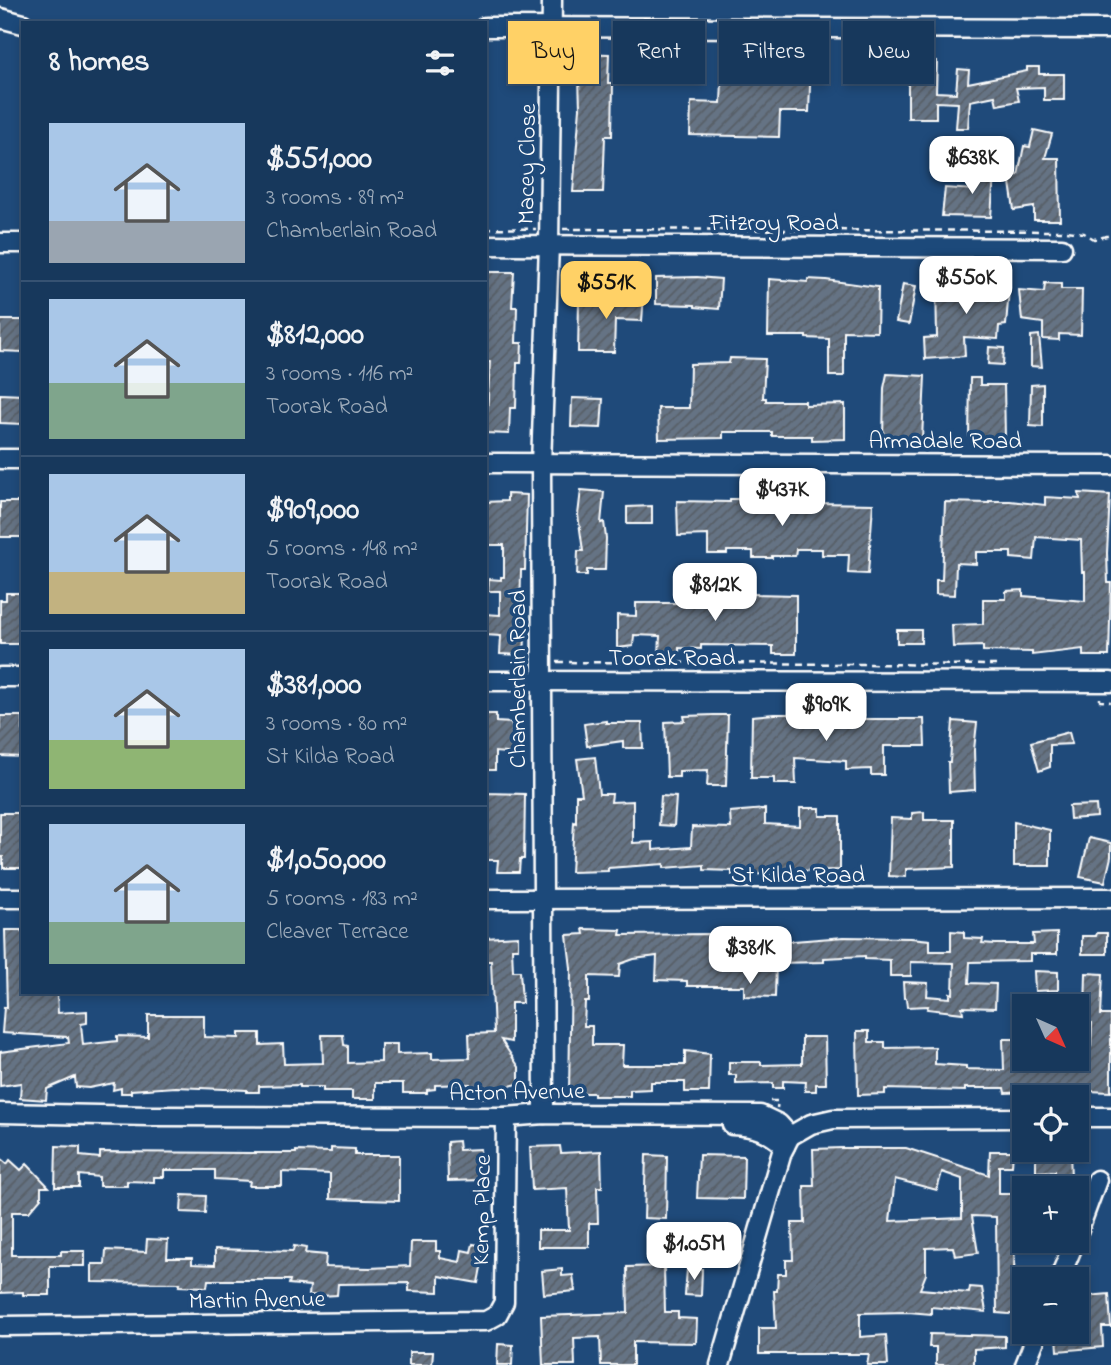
<!DOCTYPE html>
<html lang="en">
<head>
<meta charset="utf-8">
<style>
	:root { --surface:#17385c; --page:#203f62; --text:#f1f3f6; --muted:#9eacbb; --line:#365272; --accent:#ffd166 }
	body { margin:0; font-family:"Indie Flower",sans-serif; background:var(--page); color:var(--text); height:100vh; display:flex; flex-direction:column; font-size:26px; white-space:nowrap }
	* { box-sizing:border-box; margin:0 }
	p { font-size:23px; color:var(--muted) }
	.icon { flex:none; width:38px; height:38px; fill:none; stroke:currentColor; stroke-width:2; stroke-linecap:round; stroke-linejoin:round }
	.map { position:relative; flex:1; overflow:hidden }
	.details { position:absolute; left:21px; top:21px; width:466px; height:973px; display:flex; flex-direction:column; background:var(--surface); border-radius:0px; box-shadow:0 4px 10px #0003,0 0 0 2px var(--line) }
	.details>* { flex:none }
	.hud { position:absolute; left:508px; top:21px; width:497px; height:63px; display:flex; gap:14px }
	.needle { width:46px; rotate:135deg }
	.buttons { position:absolute; left:1012px; top:994px; display:grid; gap:14px }
	.buttons a { display:grid; place-items:center; width:77px; height:77px; border-radius:0px; background:var(--surface); box-shadow:0 4px 10px #0003,0 0 0 2px var(--line); font-size:35px }
	.price { position:absolute; translate:-50% -60px; padding:0 16px; border-radius:14px; background:#fff; color:#222; font-size:23px; line-height:46px; filter:drop-shadow(0 2px 4px #0008) }
	.price::after { content:''; position:absolute; left:50%; top:42px; width:21px; height:16px; margin-left:-10px; background:inherit; clip-path:polygon(0 0,100% 0,50% 100%) }
	.price.selected { background:var(--accent); color:#111 }
	ul { padding:0; list-style:none }
	li { display:flex; align-items:center; gap:21px; height:175px; padding:0 28px }
	li+li { border-top:2px solid var(--line) }
	li span { display:grid; place-items:center; flex:none; width:196px; height:140px; border-radius:0px; color:#555 }
	li>.icon { margin-inline-start:auto }
	span .icon { width:84px; height:84px; fill:#fffc; stroke-width:1 }
	li b { font-size:30px }
	h2 { display:flex; justify-content:space-between; align-items:center; height:84px; padding:0 28px; font-size:30px }
	.pill { padding:0 24px; border-radius:0px; background:var(--surface); box-shadow:0 4px 10px #0003,0 0 0 2px var(--line); font-size:24px; line-height:63px }
	.pill.selected { background:var(--accent); color:#111 }
	.map>svg:first-child { display:block }
</style>
</head>
<body>
<div class="map">
<svg width="1111" height="1365" viewBox="0 0 1111 1365">
	<defs>
		<pattern id="building-hatch" width="6" height="6" patternUnits="userSpaceOnUse" patternTransform="scale(1.75)"><rect width="6" height="6" fill="#657384"/><path d="M-1 1l2-2M0 6l6-6M5 7l2-2" fill="none" stroke="#575e65"/></pattern>
	</defs>
	<rect width="100%" height="100%" fill="#1f4a7a"/>
	<filter id="ink" filterUnits="userSpaceOnUse"><feTurbulence type="fractalNoise" baseFrequency=".0143" numOctaves="2"/><feDisplacementMap in="SourceGraphic" scale="14" xChannelSelector="R" yChannelSelector="G"/><feConvolveMatrix kernelMatrix="1 2 1 2 8 2 1 2 1" color-interpolation-filters="sRGB"/></filter>
	<g filter="url(#ink)">
		<!-- building -->
		<g fill="url(#building-hatch)" stroke="#fff" stroke-width="2" fill-rule="evenodd">
			<path d="M576,53L609,54L608,83H613L612,136H605L603,192H573L580,108L579,79H576Z"/>
			<path d="M723,57L811,60L809,112H780L779,137L690,135L691,102L721,103Z"/>
			<path d="M908,61H937L936,92L956,93L958,69L969,70L968,83L1027,71V67H1039V74H1064V100H1044V87L1016,88L1019,101L997,105L995,96L970,101L968,128H956L958,103L936,102V118H908Z"/>
			<path d="M1034,130L1052,134L1045,158H1059L1060,220H1034V207L1014,210L1009,176L1018,175L1024,146L1030,147Z"/>
			<path d="M982,159L995,160L991,217L942,216L945,188L975,190V183H980Z"/>
			<path d="M485,272H514L512,307H517L516,343H522L521,363H517L516,408H510L509,434L486,433L490,362H485Z"/>
			<path d="M697,277L721,279L719,309L695,307V305L656,304V278Z"/>
			<path d="M769,279L808,282V279L826,280L878,287L877,332L844,331V376H829V339L806,338V336H768Z"/>
			<path d="M958,281L1001,285V289H1009L1006,325L999,326L998,339L964,337L965,356L925,359L924,338L937,337L936,282Z"/>
			<path d="M1045,283L1061,284V289H1082L1081,335L1059,334V340L1043,339V323L1022,320L1019,290L1044,292Z"/>
			<path d="M903,284L916,286L909,324L896,322Z"/>
			<path d="M614,294L644,295L642,321L615,320L614,352H578L579,301L613,303Z"/>
			<path d="M0,320H23V352L0,351Z"/>
			<path d="M1039,335L1042,367L1031,366V336Z"/>
			<path d="M989,347L1004,348L1003,365L988,364Z"/>
			<path d="M730,358L765,359L763,398H766V401H805V405L845,404V439L812,440V436H772V432H723V438L659,439L658,408H689L690,364L729,363Z"/>
			<path d="M887,374L925,376L922,439H883L884,388Z"/>
			<path d="M970,378H980V385H1004L1005,437H969Z"/>
			<path d="M1043,384V427L1030,426L1031,385Z"/>
			<path d="M0,394L23,395V424L0,423Z"/>
			<path d="M572,398L603,399L601,428L571,427Z"/>
			<path d="M581,490L604,492L601,523L604,522L606,538L605,570H587V575H577L578,551H583L578,515Z"/>
			<path d="M1079,493L1110,495L1107,553L1108,583H1111L1109,656H1083V649L1032,655V652L983,651V646L953,647L952,625L983,624V599H1006V591L1023,590V596L1085,601V572H1082L1081,540L1036,537L1034,560L1011,558V552H976V564L956,563L955,595L936,594V580H942L945,502L989,503V501H1010L1045,505V497L1080,499Z"/>
			<path d="M507,494L527,495L525,570H521L520,621H526L524,655L500,654L501,636L485,635V614L500,615V591H488L489,579L501,580V577H504V545H485V502L507,501Z"/>
			<path d="M801,497L820,498V503L873,504L868,574L848,573L849,555H822V549H796L795,556H772V558H753V551H727V554H708V535L678,536L677,501L730,502V499H750V506H777V504H801Z"/>
			<rect x="0" y="502" width="23" height="35"/>
			<path d="M652,506V524H627V507Z"/>
			<path d="M6,593H23V644H0V600H6Z"/>
			<path d="M707,593L796,595V654H773V646L701,645V649L679,648V655L659,654L660,636L634,635L633,646L617,648V615L636,616V603H683V597H707Z"/>
			<rect x="897" y="630" width="24" height="13"/>
			<path d="M485,714H496V722L512,723V730H522L521,746L518,745V754L495,752V770H485Z"/>
			<path d="M774,714H795V719H817V721H846V718L864,716V719H924L925,746H884V775H871V769L846,770V761L795,758L796,784H774V778H751L752,716Z"/>
			<path d="M714,715H728L726,786H707L708,770L679,771V777H667L665,722L685,721L684,716Z"/>
			<path d="M0,716H23V757L0,756Z"/>
			<path d="M606,721V723H642L643,748H623V741L587,746L584,724Z"/>
			<path d="M953,721L977,723L974,750L975,790L949,792L948,762H950Z"/>
			<path d="M1069,732L1072,744L1050,745V767L1039,771L1031,742Z"/>
			<path d="M595,757L599,794H612L611,802L633,801V843L653,842V850L691,847L692,827L731,828L730,812L765,809V824L800,826V808H820V816H840V870L791,871V876L765,874L732,875V871L704,870V865L664,868V864L608,868V871L571,872L574,822L576,823V795H582L577,759Z"/>
			<path d="M485,793L525,794L524,859H520L519,872H497L498,860H485Z"/>
			<path d="M661,796L676,797L674,826L659,825Z"/>
			<path d="M1096,805L1097,817L1070,819L1069,806Z"/>
			<path d="M924,812V820H954V867L906,869V877L889,876L891,818L912,819V813Z"/>
			<path d="M0,813H23V868H3V857H0Z"/>
			<path d="M1014,822L1050,830V866H1014Z"/>
			<path d="M1089,838L1111,843V857L1105,882L1080,877Z"/>
			<path d="M583,929L621,930L620,935L709,934V936L742,937V942H781L844,937L911,938L930,940V951H951V931L964,932V938L983,939L982,943L995,944H1034L1033,934L1057,933V954H1030V961L970,962L969,983L996,984L995,1008L962,1007L963,1013L927,1009L928,1006L907,1007L906,998H904L903,982L928,983L927,996L950,998V993L953,994L954,963L911,962V976H890V960L865,959V956L824,958V962L776,963L775,997L744,996V986H687V981L656,980L657,956L634,959L620,964L619,977L589,976V1002H585L584,1026H592V1045H623L622,1065H685V1051L710,1054L709,1092H685V1082H651V1089L630,1090V1096H594V1093H569L571,968L567,935L584,934Z"/>
			<path d="M5,930H21L23,934V992H57L58,1013L87,1011V1023L81,1024L83,1045L117,1041V1036L148,1037V1015H204V1037L239,1038V1033H260V1045L283,1044L284,1064L323,1063L322,1035H343L344,1045L348,1046V1063L381,1062V1044H397V1054L432,1053V1059L470,1058L469,1034L494,1033L491,961H485V938L518,936V948H512L513,971H520L522,1003H511V1042L501,1040L519,1067V1084L492,1089V1097L476,1098L475,1087H470V1084L435,1085V1089L427,1090V1093H403V1083H375V1099H352V1091H323V1087H300V1085L259,1086V1092H247V1090L176,1087L131,1090V1093H121V1088L113,1090L114,1083L89,1088L76,1087L75,1077L47,1089L46,1100L20,1098L21,1083L0,1086V1052L69,1043L68,1037L2,1033L4,1007L7,1008Z"/>
			<path d="M1097,933H1107V954H1082V936H1096Z"/>
			<path d="M1034,971L1058,972V990L1035,991Z"/>
			<path d="M1086,973L1103,974L1101,1015H1111V1092L1087,1091L1075,1093V1096L1033,1097V1092L1005,1093L1004,1088H965V1091L885,1089V1094L858,1095L857,1031H869V1042H885V1048L935,1047V1064L966,1066V1069L1004,1070L1003,1039H1021L1022,1059H1076V1047L1091,1046L1092,1023H1089V1011H1085Z"/>
			<path d="M802,1037H825L826,1084H816V1091H805L806,1082L783,1081V1088H773V1083L736,1084V1075H729V1062H761V1065L802,1064Z"/>
			<path d="M458,1141L459,1150L480,1149L482,1180L448,1181L447,1142Z"/>
			<path d="M56,1146L80,1147V1156L100,1158V1152L250,1153H296V1151L331,1152V1148L355,1149V1155H399V1201L330,1199V1174L282,1172V1186H249L250,1181L215,1179V1170H164V1177H154V1182L127,1181V1186H99V1177L79,1175V1187H55Z"/>
			<path d="M560,1146L561,1153L601,1151L602,1187H597L598,1223H589V1247H538V1230H569L567,1188L532,1190L530,1147Z"/>
			<path d="M842,1148H906L989,1175L990,1151H1013L1012,1166H999V1194H1024V1242H1015L1014,1272H1024L1021,1315L997,1313L996,1217L972,1216L978,1253L955,1256L953,1247L926,1248V1274L920,1289L969,1293L970,1287L982,1288L986,1312L931,1307V1314L908,1312L860,1313V1337L886,1335L888,1365H867L869,1354H759V1328H776L774,1291H777L778,1274H786V1260H793L792,1223H805L804,1186H814L813,1149ZM942,1172L962,1179V1218L890,1221L895,1179L937,1190Z"/>
			<path d="M1070,1150L1071,1179H1055V1171L1036,1172V1151Z"/>
			<path d="M646,1155L667,1156L666,1219L644,1218Z"/>
			<path d="M699,1155L744,1156L743,1199L697,1198Z"/>
			<path d="M0,1158L7,1164L10,1160L21,1170L27,1164L49,1187H41V1198L29,1212H12V1255H61V1251H85V1266H50V1295H23V1292L0,1293Z"/>
			<path d="M182,1195L206,1196L205,1213L181,1212Z"/>
			<path d="M702,1230H723V1254L702,1255Z"/>
			<path d="M147,1239L168,1240L167,1258H192V1264L215,1265V1249L293,1251L294,1246L306,1248L305,1253L326,1255L325,1267L370,1268L410,1266L411,1242H436V1251H440V1258L460,1262L462,1250L471,1252L473,1244L485,1246L478,1283L439,1276V1292L409,1291V1283L338,1284L337,1295L321,1296L309,1295L310,1286L289,1284L290,1280H208L207,1287L179,1286L180,1283L92,1282V1264H105L106,1250L146,1252Z"/>
			<path d="M664,1266L665,1312H678V1318L697,1319L696,1343L633,1342V1365H601L600,1337L574,1338L575,1365H543L541,1316L628,1313L627,1267Z"/>
			<path d="M562,1269V1276L573,1275L575,1291L544,1294L542,1271Z"/>
			<path d="M687,1269H702L701,1296L685,1295Z"/>
			<path d="M1109,1294L1111,1327H1102L1103,1347L1058,1351L1057,1336H1062L1061,1332H1076V1297Z"/>
			<path d="M930,1334L1005,1336V1347L974,1349V1365H936V1347H929Z"/>
			<path d="M498,1344L513,1345L512,1365H497Z"/>
			<path d="M409,1352H433L432,1365H409Z"/>
		</g>
		<g fill="none" stroke-linecap="round" stroke-linejoin="round">
			<defs>
				<g id="minor">
					<path d="M0,18L23,24"/>
					<path d="M485,27L1111,29"/>
					<path d="M0,243H23"/>
					<path d="M485,245L1062,248"/>
					<path d="M0,459H23"/>
					<path d="M485,463L1111,465"/>
					<path d="M0,677H23"/>
					<path d="M485,681L1111,682"/>
					<path d="M0,898H23"/>
					<path d="M485,899L1111,898"/>
					<path d="M0,1113L149,1116L506,1117L544,1114L760,1115L779,1124L790,1136"/>
					<path d="M544,1114L541,464L549,245L552,0"/>
					<path d="M1076,1117H1111"/>
					<path d="M732,1125C755,1126 768,1131 785,1146"/>
					<path d="M790,1136L811,1124L833,1119L1024,1118"/>
					<path d="M1076,1237L1097,1180"/>
					<path d="M1059,1279L1075,1241"/>
					<path d="M0,1326L486,1321L497,1315L504,1302L506,1117"/>
					<path d="M720,1365L782,1152L790,1136"/>
					<path d="M1025,1365L1038,1332"/>
				</g>
			</defs>
			<!-- minor casing -->
			<use href="#minor" stroke="#fff" stroke-width="23"/>
			<!-- path -->
			<g stroke="#fff" stroke-width="2.5" stroke-dasharray="7 5" stroke-linecap="butt">
				<path d="M485,228L536,229"/>
				<path d="M563,229L1066,231L1084,233L1094,239L1111,235"/>
				<path d="M557,662L998,665"/>
				<path d="M1100,698V701L1111,702"/>
				<path d="M516,1101L528,1088"/>
				<path d="M770,1101H778L777,1108"/>
			</g>
			<!-- minor -->
			<use href="#minor" stroke="#1f4a7a" stroke-width="18"/>
		</g>
	</g>
	<g text-anchor="middle" stroke-width="7" stroke-linejoin="round" paint-order="stroke">
		<!-- street labels -->
		<g font-size="24" fill="#fff" stroke="#1f4a7a">
			<text transform="translate(526 164) rotate(-89)" y="8">Macey Close</text>
			<text x="774" y="230">Fitzroy Road</text>
			<text x="945" y="448">Armadale Road</text>
			<text x="672" y="665">Toorak Road</text>
			<text transform="translate(517 679) rotate(-90)" y="8">Chamberlain Road</text>
			<text x="798" y="882">St Kilda Road</text>
			<text transform="translate(517 1091) rotate(-1)" y="8">Acton Avenue</text>
			<text transform="translate(481 1210) rotate(-89)" y="8">Kemp Place</text>
			<text transform="translate(257 1299) rotate(-1)" y="8">Martin Avenue</text>
		</g>
	</g>
</svg>
<div class="buttons">
<a><svg class="needle" viewBox="-14 -14 28 28"><path d="M0-13l5 13h-10z" fill="#e53935"/><path d="M0 13l5-13h-10z" fill="#9eacbb"/></svg></a>
<a><svg class="icon" aria-label="locate" viewBox="0 0 24 24"><circle cx="12" cy="12" r="6"/><path d="M12 2v4M12 18v4M2 12h4M18 12h4"/></svg></a>
<a>+</a>
<a>−</a>
</div>
<b class="price" style="left:972px;top:196px">$638K</b>
<b class="price" style="left:966px;top:316px">$550K</b>
<b class="price selected" style="left:606px;top:321px">$551K</b>
<b class="price" style="left:782px;top:528px">$437K</b>
<b class="price" style="left:715px;top:623px">$812K</b>
<b class="price" style="left:826px;top:743px">$909K</b>
<b class="price" style="left:750px;top:986px">$381K</b>
<b class="price" style="left:694px;top:1282px">$1.05M</b>
<div class="hud">
<a class="pill selected">Buy</a>
<a class="pill">Rent</a>
<a class="pill">Filters</a>
<a class="pill">New</a>
</div>
<section class="details">
<h2>8 homes<svg class="icon" aria-label="filters" viewBox="0 0 24 24"><path d="M4 7h16M4 17h16"/><circle cx="9" cy="7" r="2"/><circle cx="15" cy="17" r="2"/></svg></h2>
<ul>
<li><span style="background:linear-gradient(#a9c7e8 70%,#9aa5b1 0)"><svg class="icon" aria-label="home" viewBox="0 0 24 24"><path d="M3 11l9-7 9 7M6 9v11h12V9"/></svg></span><div><b>$551,000</b><p>3 rooms · 89 m²</p><p>Chamberlain Road</p></div></li>
<li><span style="background:linear-gradient(#a9c7e8 60%,#7fa58c 0)"><svg class="icon" aria-label="home" viewBox="0 0 24 24"><path d="M3 11l9-7 9 7M6 9v11h12V9"/></svg></span><div><b>$812,000</b><p>3 rooms · 116 m²</p><p>Toorak Road</p></div></li>
<li><span style="background:linear-gradient(#a9c7e8 70%,#c2b280 0)"><svg class="icon" aria-label="home" viewBox="0 0 24 24"><path d="M3 11l9-7 9 7M6 9v11h12V9"/></svg></span><div><b>$909,000</b><p>5 rooms · 148 m²</p><p>Toorak Road</p></div></li>
<li><span style="background:linear-gradient(#a9c7e8 65%,#8fb573 0)"><svg class="icon" aria-label="home" viewBox="0 0 24 24"><path d="M3 11l9-7 9 7M6 9v11h12V9"/></svg></span><div><b>$381,000</b><p>3 rooms · 80 m²</p><p>St Kilda Road</p></div></li>
<li><span style="background:linear-gradient(#a9c7e8 70%,#7fa58c 0)"><svg class="icon" aria-label="home" viewBox="0 0 24 24"><path d="M3 11l9-7 9 7M6 9v11h12V9"/></svg></span><div><b>$1,050,000</b><p>5 rooms · 183 m²</p><p>Cleaver Terrace</p></div></li>
</ul>
</section>
</div>
</body>
</html>
